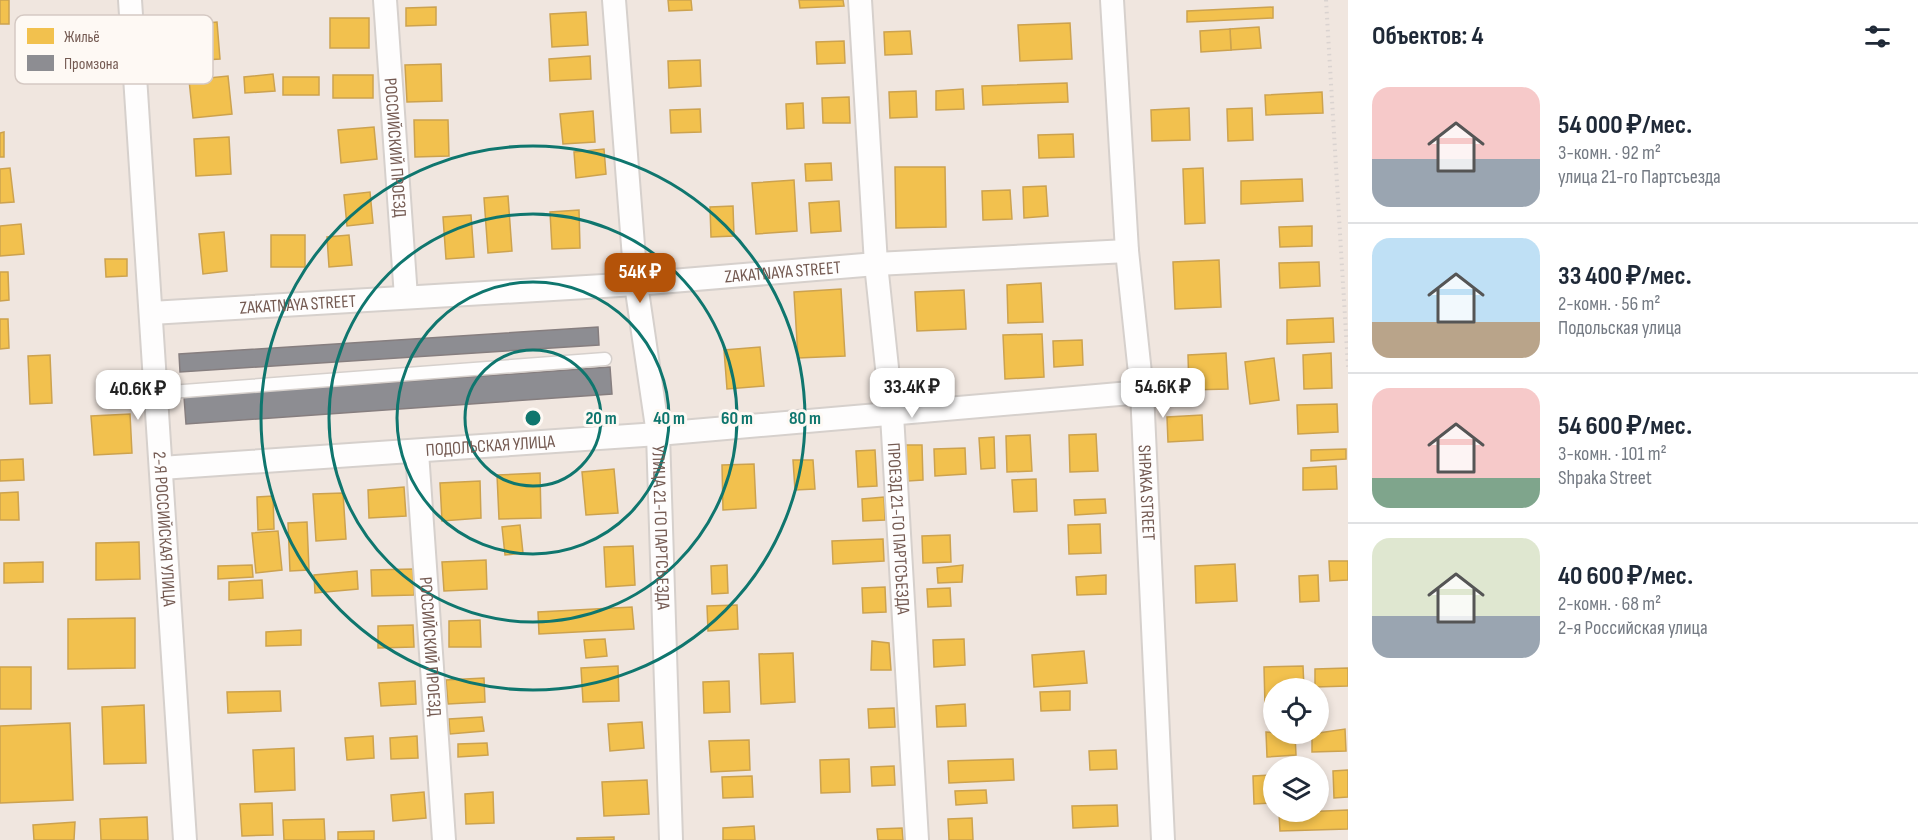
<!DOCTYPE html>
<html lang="ru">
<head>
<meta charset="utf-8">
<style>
	:root { --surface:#fff; --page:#f2f2f3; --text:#1f2937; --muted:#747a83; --line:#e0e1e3; --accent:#b45309 }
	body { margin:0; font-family:"Sofia Sans Condensed",sans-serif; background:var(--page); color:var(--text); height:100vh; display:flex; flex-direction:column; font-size:22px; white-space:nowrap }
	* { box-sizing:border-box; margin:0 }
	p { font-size:20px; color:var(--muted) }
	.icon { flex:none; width:33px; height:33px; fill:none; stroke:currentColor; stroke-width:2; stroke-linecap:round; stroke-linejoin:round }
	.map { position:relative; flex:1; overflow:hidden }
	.sheet { display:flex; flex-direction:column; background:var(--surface); width:570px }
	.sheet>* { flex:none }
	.controls { position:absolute; left:1263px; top:678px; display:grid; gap:12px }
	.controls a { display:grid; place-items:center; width:66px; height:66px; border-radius:50%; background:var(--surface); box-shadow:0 3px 9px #0003; font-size:30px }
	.price { position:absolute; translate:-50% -51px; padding:0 14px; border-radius:12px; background:#fff; color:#222; font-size:20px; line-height:39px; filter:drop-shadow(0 2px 3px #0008) }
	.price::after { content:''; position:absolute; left:50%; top:36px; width:18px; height:14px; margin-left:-9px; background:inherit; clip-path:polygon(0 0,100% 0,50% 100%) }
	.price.active { background:var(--accent); color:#fff }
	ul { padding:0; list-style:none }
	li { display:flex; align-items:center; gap:18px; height:150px; padding:0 24px }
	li+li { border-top:2px solid var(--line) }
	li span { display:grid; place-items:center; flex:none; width:168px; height:120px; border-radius:18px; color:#555 }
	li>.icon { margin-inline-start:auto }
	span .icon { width:72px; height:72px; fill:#fffc; stroke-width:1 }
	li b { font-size:26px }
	h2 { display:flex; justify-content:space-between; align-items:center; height:72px; padding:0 24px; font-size:26px }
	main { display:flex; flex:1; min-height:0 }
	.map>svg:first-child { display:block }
</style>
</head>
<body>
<main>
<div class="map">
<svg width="1348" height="840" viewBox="0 0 1348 840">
	<rect width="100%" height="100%" fill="#f8f4f0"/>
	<!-- residential -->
	<path fill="#f0e6df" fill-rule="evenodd" d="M0,0H1348V840H0ZM1274,688H1318V734H1274ZM1274,766H1318V812H1274Z"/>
	<!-- homes -->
	<g fill="#f2c14e" stroke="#cca24f" stroke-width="1.5">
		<rect x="0" y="0" width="9" height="24"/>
		<path d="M668,0H691L692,10L669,11Z"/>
		<path d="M799,0H843L844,6L800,8Z"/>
		<path d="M436,7V25L406,26V8Z"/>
		<path d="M1273,7V18L1187,22V11Z"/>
		<path d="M586,12L588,45L552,47L550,14Z"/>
		<rect x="330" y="18" width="39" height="30"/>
		<path d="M217,22L220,59L188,61L185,25Z"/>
		<path d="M1070,23L1072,59L1020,61L1018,25Z"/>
		<path d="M1259,27L1261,48L1231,50L1230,29Z"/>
		<path d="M1230,29L1231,50L1201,52L1200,31Z"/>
		<path d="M910,31L912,54L885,55L884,32Z"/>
		<path d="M844,41L845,63L817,64L816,42Z"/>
		<path d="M590,56L591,79L550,81L549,59Z"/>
		<path d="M700,60L701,86L669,88L668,61Z"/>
		<path d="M441,64L442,101L407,102L405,65Z"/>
		<path d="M273,74L275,91L245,93L244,77Z"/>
		<rect x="333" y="75" width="40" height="23"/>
		<path d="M228,76L232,114L193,118L189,80Z"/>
		<rect x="283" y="77" width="36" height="18"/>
		<path d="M1067,83L1068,102L983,105L982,86Z"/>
		<path d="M963,89L964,109L936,110V91Z"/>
		<path d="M916,91L917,117L890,118L889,92Z"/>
		<path d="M1322,92L1323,113L1266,115L1265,95Z"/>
		<path d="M849,97L850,123H823L822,98Z"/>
		<path d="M803,103L804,128L787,129L786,104Z"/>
		<path d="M1189,108L1190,140L1152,141L1151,110Z"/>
		<path d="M1252,108L1253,140L1228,141L1227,109Z"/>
		<path d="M700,109L701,132L671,133L670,110Z"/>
		<path d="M593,111L595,142L563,144L560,114Z"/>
		<path d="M414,120H448L449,156L415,157Z"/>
		<path d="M374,127L377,159L341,163L338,130Z"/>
		<path d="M4,132V157H0V133Z"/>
		<path d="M1073,134L1074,157L1039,158L1038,135Z"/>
		<path d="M229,137L231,174L196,176L194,139Z"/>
		<path d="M604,149L606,174L576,178L574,152Z"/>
		<path d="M831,163L832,180L806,181L805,164Z"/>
		<path d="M895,167H945L946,227L896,228Z"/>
		<path d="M10,168L14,202L0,203V169Z"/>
		<path d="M1203,168L1205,223L1185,224L1183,169Z"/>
		<path d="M1302,179L1303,201L1241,204V181Z"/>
		<path d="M794,180L797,231L756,234L752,183Z"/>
		<path d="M1046,186L1048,216L1024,218L1023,187Z"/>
		<path d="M1010,190L1012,219L983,220L982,191Z"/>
		<path d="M370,192L373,223L347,226L344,195Z"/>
		<path d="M508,196L512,251L488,253L484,198Z"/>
		<path d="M839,201L841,231L811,233L809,203Z"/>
		<path d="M733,206L734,236L711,237L710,207Z"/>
		<path d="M579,210L580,248L552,249L550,212Z"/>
		<path d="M471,215L474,257L446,259L443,217Z"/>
		<path d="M21,224L24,254L0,256V226Z"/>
		<path d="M1312,226V246L1280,247L1279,227Z"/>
		<path d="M224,232L227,271L203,274L199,234Z"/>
		<rect x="271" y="235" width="34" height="32"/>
		<path d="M349,235L352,265L329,267L327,237Z"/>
		<path d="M105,259H127V276L106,277Z"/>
		<path d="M1219,260L1221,307L1175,309L1173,262Z"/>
		<path d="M1319,262L1320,286L1280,288L1279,263Z"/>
		<path d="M0,272H8L9,300L0,301Z"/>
		<path d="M1041,283L1043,322L1008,323L1007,285Z"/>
		<path d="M841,289L845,356L798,358L794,292Z"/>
		<path d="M964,290L966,329L917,331L915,292Z"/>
		<path d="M1333,318L1334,342L1287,344V320Z"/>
		<path d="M0,319H8L9,348L0,349Z"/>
		<path d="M1042,334L1044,377L1005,379L1003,335Z"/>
		<path d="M1082,340L1083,365L1054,367L1053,341Z"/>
		<path d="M760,347L764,386L727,389L724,350Z"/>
		<path d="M1226,353L1228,389L1189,390L1188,355Z"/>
		<path d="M1331,353L1332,388L1304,389L1303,355Z"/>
		<path d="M50,355L52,403L30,404L28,356Z"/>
		<path d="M1274,358L1279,400L1250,404L1245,362Z"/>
		<path d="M1337,404L1338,432L1298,434L1297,405Z"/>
		<path d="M130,414L132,453L94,455L91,416Z"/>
		<path d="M1202,415L1203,440L1168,442L1167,417Z"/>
		<path d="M1096,434L1098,471L1070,472L1069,435Z"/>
		<path d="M1030,435L1032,471L1007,472L1006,436Z"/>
		<path d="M994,437L995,468L981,469L979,438Z"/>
		<path d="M906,445H922L923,480L908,481Z"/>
		<path d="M965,448L966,474L935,476L934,449Z"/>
		<path d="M1346,449V459L1311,461V450Z"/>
		<path d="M875,450L877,486L858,487L856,451Z"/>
		<path d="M23,459L24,480L0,481V460Z"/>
		<path d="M793,460H813L815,489L795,490Z"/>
		<path d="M754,464L756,508L723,510L722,465Z"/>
		<path d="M1336,466L1337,489L1303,490V468Z"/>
		<path d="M614,469L618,513L586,515L582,472Z"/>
		<path d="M540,473L541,518L499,519L497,475Z"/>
		<path d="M1036,479L1037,511L1014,512L1012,480Z"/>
		<path d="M480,481L481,518L442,521L440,483Z"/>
		<path d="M404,487L406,516L369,518L368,490Z"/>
		<path d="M18,492L19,520H0V493Z"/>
		<path d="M343,493L346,539L316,541L313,494Z"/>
		<path d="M273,496L274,529L258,530L257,497Z"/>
		<path d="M884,497L885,520L863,521L862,499Z"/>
		<path d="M1105,499L1106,513L1075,515L1074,500Z"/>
		<path d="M307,522L309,570L290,571L288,523Z"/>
		<path d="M1100,524L1101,553L1069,554L1068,525Z"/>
		<path d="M520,525L523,553L505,555L502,527Z"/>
		<path d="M278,531L282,570L256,573L252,533Z"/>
		<path d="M950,535L951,562L923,563L922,536Z"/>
		<path d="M883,539L884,561L833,564L832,541Z"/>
		<path d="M139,542L140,579L96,580V543Z"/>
		<path d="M633,546L635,585L606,587L604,547Z"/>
		<path d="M486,560L487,589L444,591L442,562Z"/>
		<path d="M1329,561H1348V580L1330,581Z"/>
		<path d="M43,562V582L4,583V563Z"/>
		<path d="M1235,564L1237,601L1196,603L1195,566Z"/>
		<path d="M252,565L253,577L218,579V566Z"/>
		<path d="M727,565L728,593L712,594L711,566Z"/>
		<path d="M963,565L962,582L938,583L937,568Z"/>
		<path d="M413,569L414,595L372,596L371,570Z"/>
		<path d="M357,571L358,589L315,593L314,575Z"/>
		<path d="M1106,575V594L1077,595L1076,577Z"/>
		<path d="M1318,575L1319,601L1300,602L1299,576Z"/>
		<path d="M262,580L263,598L229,600V582Z"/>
		<path d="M885,587L886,612L863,613L862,588Z"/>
		<path d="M950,588L951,606L928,607L927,589Z"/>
		<path d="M737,605L738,629L708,631L707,606Z"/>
		<path d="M632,607L634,629L539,634L538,612Z"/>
		<path d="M135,618V668L68,669V619Z"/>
		<path d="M480,620L481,647H449V621Z"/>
		<path d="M413,625L414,647L378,648V626Z"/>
		<path d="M301,630V645L266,646V632Z"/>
		<path d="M605,639L607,656L586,658L584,640Z"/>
		<path d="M964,639L965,665L934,667L933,640Z"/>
		<path d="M872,641L889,643L891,670H871Z"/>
		<path d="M1084,651L1087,683L1034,687L1032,655Z"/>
		<path d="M793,653L795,702L761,704L759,654Z"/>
		<path d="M618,666L619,701L583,702L581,668Z"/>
		<path d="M1303,666L1304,688H1274V706L1265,707L1264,667Z"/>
		<rect x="0" y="667" width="31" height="42"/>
		<path d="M1348,668V686L1315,687V669Z"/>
		<path d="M484,678L485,702L448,704L446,680Z"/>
		<path d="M415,681L416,704L381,706L379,683Z"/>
		<path d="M729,681L730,712L704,713L703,682Z"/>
		<path d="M280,691L281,711L228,713L227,692Z"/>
		<path d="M1070,691V710L1041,711L1040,692Z"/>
		<path d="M965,704L966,726L937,727L936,706Z"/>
		<path d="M144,705L146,763L104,764L102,707Z"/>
		<path d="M894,708L895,727L869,728L868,709Z"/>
		<path d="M482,717L484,731L450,734L449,719Z"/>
		<path d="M642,722L644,748L610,751L608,724Z"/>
		<path d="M70,723L73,800L0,803V726Z"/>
		<path d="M1345,729L1346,751L1312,752V734Z"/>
		<path d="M1266,732L1295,734L1296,755L1267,757Z"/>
		<path d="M373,736L374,758L347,760L345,738Z"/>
		<path d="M417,736L418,758L391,759L390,738Z"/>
		<path d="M749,740L750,770L711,772L709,741Z"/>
		<path d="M487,743L488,755L458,757V744Z"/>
		<path d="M294,748L295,790L255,792L253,750Z"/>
		<path d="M1116,750L1117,769L1090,770L1089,751Z"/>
		<path d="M849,759L850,792L821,793L820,760Z"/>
		<path d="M1013,759L1014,780L949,783L948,761Z"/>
		<path d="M894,766L895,785L872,786L871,767Z"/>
		<path d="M1348,770V797L1334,798L1333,771Z"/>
		<path d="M1274,775V803L1254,804L1253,776Z"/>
		<path d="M752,776L753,797L723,798L722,777Z"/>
		<path d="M647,780L649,814L604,816L602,782Z"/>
		<path d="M986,790L987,803L956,805L955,791Z"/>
		<path d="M424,792L426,818L393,821L391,795Z"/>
		<path d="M493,792L494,823L466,824L465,794Z"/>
		<path d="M272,803L273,835L242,836L240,804Z"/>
		<path d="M1117,805L1118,826L1073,828L1072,806Z"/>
		<path d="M1348,810V829L1280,831L1279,813Z"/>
		<path d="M147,817L148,840H101L100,819Z"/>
		<path d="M972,818L973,840H949L948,819Z"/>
		<path d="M324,819L325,840H284L283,820Z"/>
		<path d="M75,822L74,840H34L33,825Z"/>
		<path d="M754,826L755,840H723V828Z"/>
		<path d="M902,828L903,840H878L877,829Z"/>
		<path d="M374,831V840H338V832Z"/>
		<path d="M614,837V840H577V838Z"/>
	</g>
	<!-- industry -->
	<g fill="#8d8d92" stroke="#867e7f" stroke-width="1.5">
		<path d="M598,327L599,345L180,372L179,354Z"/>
		<path d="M610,367L612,394L186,424L184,397Z"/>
	</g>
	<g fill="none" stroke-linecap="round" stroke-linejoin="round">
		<defs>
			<path id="service" d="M157,393L605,359"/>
			<g id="minor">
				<path id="s1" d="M130,0L185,840"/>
				<path id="s2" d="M385,0L406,297"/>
				<path id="s3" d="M614,0L636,284L658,434L671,840"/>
				<path id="s4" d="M860,0L876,264L892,415L917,840"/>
				<path id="s5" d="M1112,0L1127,251L1142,392L1163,840"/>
				<path id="s6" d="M151,313L636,284L876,264L1127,251"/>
				<path id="s7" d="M417,452L444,840"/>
				<path id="s8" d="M161,468L658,434L1142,392"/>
			</g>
		</defs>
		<!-- service casing -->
		<use href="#service" stroke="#d6d0cc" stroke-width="15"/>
		<!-- minor casing -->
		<use href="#minor" stroke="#d6d0cc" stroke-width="26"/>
		<!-- path -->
		<path stroke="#dad3d0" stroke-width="4" stroke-dasharray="1.5 4.5" stroke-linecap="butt" d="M1326,0L1348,367"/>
		<!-- service -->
		<use href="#service" stroke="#fefdfd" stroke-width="12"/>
		<!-- minor -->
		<use href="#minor" stroke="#fefdfd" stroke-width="22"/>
	</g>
	<!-- distance rings -->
	<g fill="none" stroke="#0f766e" stroke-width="3">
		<circle cx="533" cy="418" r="68"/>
		<circle cx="533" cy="418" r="136"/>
		<circle cx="533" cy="418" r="204"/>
		<circle cx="533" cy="418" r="272"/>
	</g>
	<g text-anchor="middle" stroke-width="6" stroke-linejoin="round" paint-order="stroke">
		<!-- street labels -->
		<g font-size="18" fill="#745a52" stroke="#fef9f4">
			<text dy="6" stroke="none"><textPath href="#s2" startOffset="148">РОССИЙСКИЙ ПРОЕЗД</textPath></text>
			<text dy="6" stroke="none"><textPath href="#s6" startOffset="633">ZAKATNAYA STREET</textPath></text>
			<text dy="6" stroke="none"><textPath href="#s6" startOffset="147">ZAKATNAYA STREET</textPath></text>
			<text dy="6" stroke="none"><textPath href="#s8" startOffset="330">ПОДОЛЬСКАЯ УЛИЦА</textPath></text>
			<text dy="6" stroke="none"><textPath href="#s5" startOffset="494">SHPAKA STREET</textPath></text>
			<text dy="6" stroke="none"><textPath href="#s3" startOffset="530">УЛИЦА 21-ГО ПАРТСЪЕЗДА</textPath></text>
			<text dy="6" stroke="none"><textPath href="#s1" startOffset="530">2-Я РОССИЙСКАЯ УЛИЦА</textPath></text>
			<text dy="6" stroke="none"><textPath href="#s4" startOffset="530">ПРОЕЗД 21-ГО ПАРТСЪЕЗДА</textPath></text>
			<text dy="6" stroke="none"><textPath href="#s7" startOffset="195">РОССИЙСКИЙ ПРОЕЗД</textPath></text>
		</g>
	</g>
	<!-- legend -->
	<rect x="15" y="15" width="198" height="69" rx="9" fill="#fef9f4" stroke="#d5c9c3" stroke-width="1.5"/>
	<rect x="27" y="28" width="27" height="16" fill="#f2c14e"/>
	<rect x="27" y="55" width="27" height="16" fill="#8d8d92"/>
	<g font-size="16" fill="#745a52">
		<text x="64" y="42">Жильё</text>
		<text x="64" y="69">Промзона</text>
	</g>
	<circle cx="533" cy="418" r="9" fill="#0f766e" stroke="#fef9f4" stroke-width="3"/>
	<g font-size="18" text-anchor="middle" font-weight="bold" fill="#0f766e" stroke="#fef9f4" stroke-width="6" stroke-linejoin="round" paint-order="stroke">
		<text x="601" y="424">20 m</text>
		<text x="669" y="424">40 m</text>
		<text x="737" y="424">60 m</text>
		<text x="805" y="424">80 m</text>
	</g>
</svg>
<div class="controls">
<a><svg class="icon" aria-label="locate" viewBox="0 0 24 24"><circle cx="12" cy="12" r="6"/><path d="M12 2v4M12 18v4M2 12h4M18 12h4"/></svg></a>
<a><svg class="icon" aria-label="layers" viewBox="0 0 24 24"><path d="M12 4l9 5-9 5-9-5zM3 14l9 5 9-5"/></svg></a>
</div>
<b class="price active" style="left:640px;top:304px">54K ₽</b>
<b class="price" style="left:912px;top:419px">33.4K ₽</b>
<b class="price" style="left:1163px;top:419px">54.6K ₽</b>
<b class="price" style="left:138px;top:421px">40.6K ₽</b>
</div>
<section class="sheet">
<h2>Объектов: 4<svg class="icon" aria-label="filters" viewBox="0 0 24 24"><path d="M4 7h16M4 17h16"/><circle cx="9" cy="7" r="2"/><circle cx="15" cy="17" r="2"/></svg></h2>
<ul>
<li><span style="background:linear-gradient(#f6c9c9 60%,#9aa5b1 0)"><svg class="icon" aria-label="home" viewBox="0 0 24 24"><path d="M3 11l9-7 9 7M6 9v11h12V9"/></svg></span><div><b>54 000 ₽/мес.</b><p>3-комн. · 92 m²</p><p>улица 21-го Партсъезда</p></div></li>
<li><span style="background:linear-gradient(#bfe0f5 70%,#b9a48a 0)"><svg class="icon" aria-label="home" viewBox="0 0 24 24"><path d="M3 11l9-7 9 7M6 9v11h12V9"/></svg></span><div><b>33 400 ₽/мес.</b><p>2-комн. · 56 m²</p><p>Подольская улица</p></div></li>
<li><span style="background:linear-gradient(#f6c9c9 75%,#7fa58c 0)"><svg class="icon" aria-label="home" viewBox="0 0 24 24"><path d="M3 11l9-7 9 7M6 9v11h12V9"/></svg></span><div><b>54 600 ₽/мес.</b><p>3-комн. · 101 m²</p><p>Shpaka Street</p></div></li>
<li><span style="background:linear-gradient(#dfe7d0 65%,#9aa5b1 0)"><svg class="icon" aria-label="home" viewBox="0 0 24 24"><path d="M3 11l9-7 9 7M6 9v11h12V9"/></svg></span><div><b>40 600 ₽/мес.</b><p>2-комн. · 68 m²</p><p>2-я Российская улица</p></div></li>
</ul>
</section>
</main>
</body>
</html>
